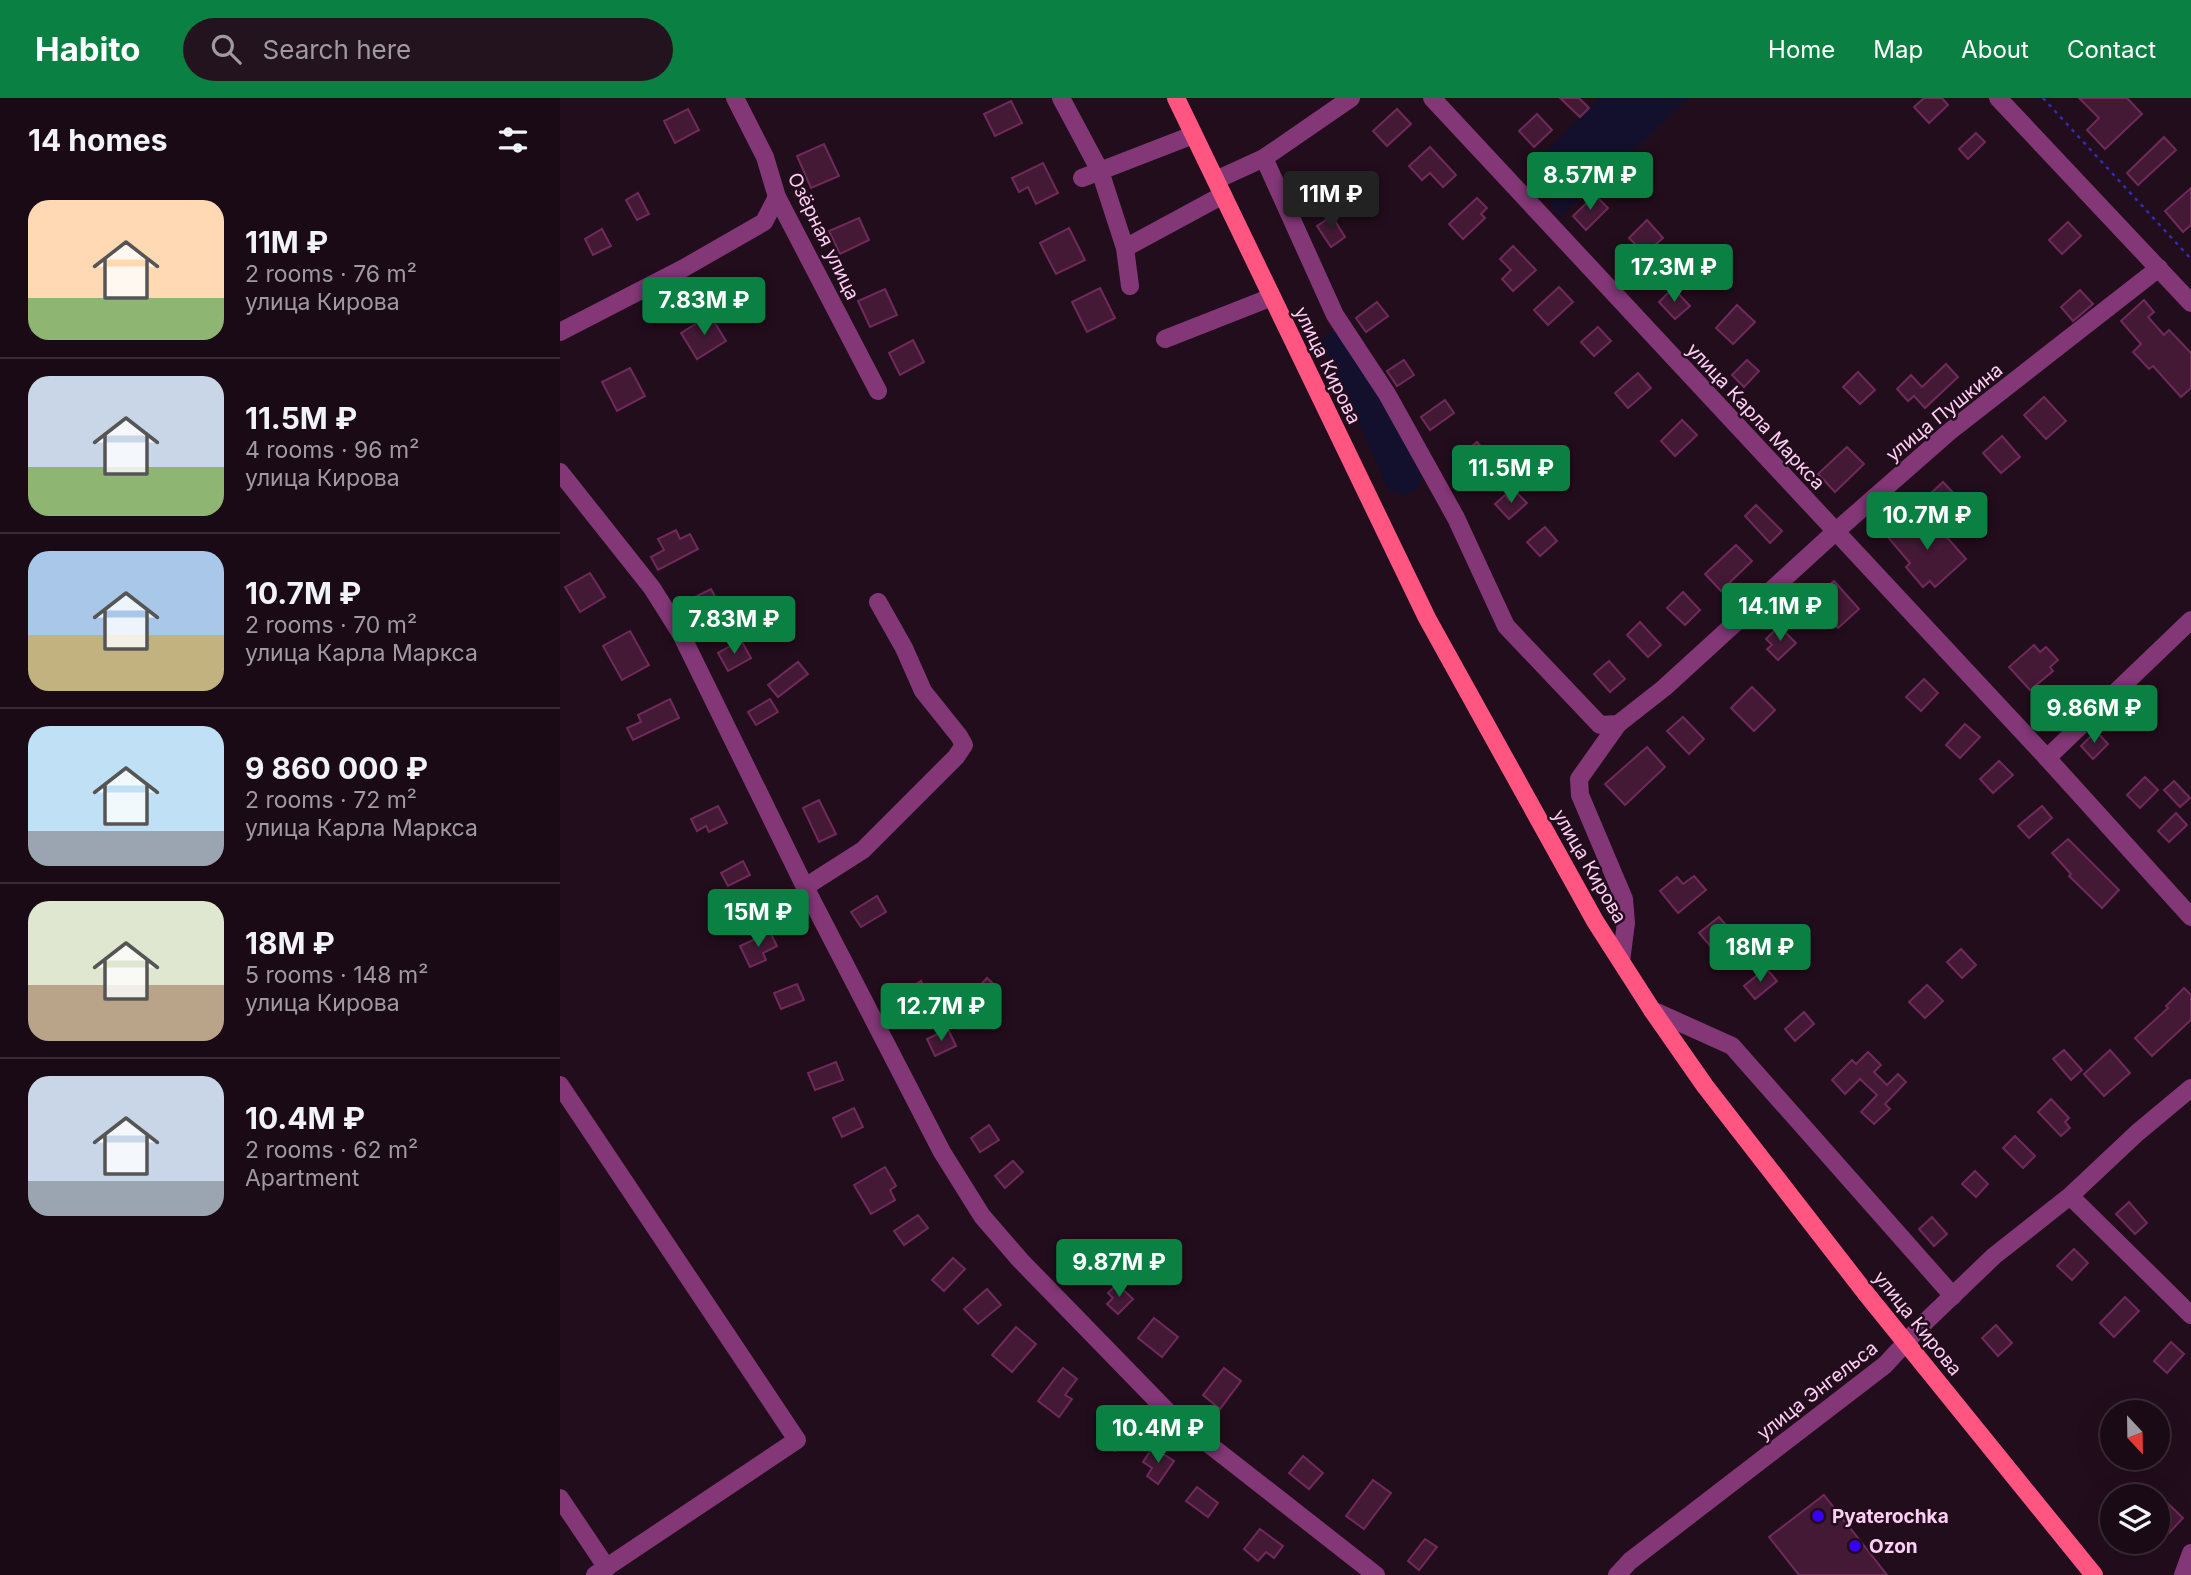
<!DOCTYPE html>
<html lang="en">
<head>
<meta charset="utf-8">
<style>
	:root { --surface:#1a0a15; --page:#23131e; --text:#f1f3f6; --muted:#9f9aa0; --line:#382b34; --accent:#0b8043 }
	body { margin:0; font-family:Inter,sans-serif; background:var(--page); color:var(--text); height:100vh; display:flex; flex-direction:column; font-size:26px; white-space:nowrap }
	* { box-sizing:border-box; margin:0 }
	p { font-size:23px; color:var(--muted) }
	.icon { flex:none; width:38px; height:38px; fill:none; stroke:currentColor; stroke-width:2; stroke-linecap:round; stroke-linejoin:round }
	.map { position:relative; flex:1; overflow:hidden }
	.side { display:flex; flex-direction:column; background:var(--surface); width:560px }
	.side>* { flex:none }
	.needle { width:46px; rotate:158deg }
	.tools { position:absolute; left:1540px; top:1302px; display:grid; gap:14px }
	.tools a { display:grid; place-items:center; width:70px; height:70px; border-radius:50%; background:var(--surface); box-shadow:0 7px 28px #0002,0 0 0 2px var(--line); font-size:35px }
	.price { position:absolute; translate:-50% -60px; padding:0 16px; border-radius:7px; background:var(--accent); color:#fff; font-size:23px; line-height:46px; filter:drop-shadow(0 2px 4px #0008) }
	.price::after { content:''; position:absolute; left:50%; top:42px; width:21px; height:16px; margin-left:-10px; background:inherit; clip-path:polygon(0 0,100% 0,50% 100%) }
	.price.on { background:#222; color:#fff }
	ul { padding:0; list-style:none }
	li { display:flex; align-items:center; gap:21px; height:175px; padding:0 28px }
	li+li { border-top:2px solid var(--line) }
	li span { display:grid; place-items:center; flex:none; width:196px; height:140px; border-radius:21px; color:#555 }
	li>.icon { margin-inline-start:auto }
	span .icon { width:84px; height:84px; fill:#fffc; stroke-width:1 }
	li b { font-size:30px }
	h2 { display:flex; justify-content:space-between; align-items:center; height:84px; padding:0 28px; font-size:30px }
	header { display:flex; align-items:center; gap:42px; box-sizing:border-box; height:98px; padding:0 35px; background:var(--accent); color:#fff }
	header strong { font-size:33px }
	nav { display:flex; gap:38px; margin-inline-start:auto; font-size:24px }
	.search { width:490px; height:63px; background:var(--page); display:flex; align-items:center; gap:18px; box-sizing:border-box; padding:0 24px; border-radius:38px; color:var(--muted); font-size:26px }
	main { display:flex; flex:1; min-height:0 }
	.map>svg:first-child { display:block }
</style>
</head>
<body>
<header>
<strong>Habito</strong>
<div class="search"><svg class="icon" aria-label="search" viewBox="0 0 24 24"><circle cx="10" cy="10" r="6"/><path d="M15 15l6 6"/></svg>Search here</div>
<nav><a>Home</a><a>Map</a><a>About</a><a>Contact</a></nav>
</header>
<main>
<section class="side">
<h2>14 homes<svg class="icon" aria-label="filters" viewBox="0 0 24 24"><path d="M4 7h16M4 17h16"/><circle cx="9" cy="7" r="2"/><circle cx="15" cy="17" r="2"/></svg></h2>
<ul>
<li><span style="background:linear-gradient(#ffd9b3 70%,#8fb573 0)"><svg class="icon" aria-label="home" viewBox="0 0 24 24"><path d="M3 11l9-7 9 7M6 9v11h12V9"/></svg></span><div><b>11M ₽</b><p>2 rooms · 76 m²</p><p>улица Кирова</p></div></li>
<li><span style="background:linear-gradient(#c9d6e8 65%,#8fb573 0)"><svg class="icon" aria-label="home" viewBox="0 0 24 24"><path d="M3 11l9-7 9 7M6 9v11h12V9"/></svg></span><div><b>11.5M ₽</b><p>4 rooms · 96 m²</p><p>улица Кирова</p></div></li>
<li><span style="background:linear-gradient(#a9c7e8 60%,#c2b280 0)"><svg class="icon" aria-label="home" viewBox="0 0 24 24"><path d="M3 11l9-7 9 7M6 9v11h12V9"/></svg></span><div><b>10.7M ₽</b><p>2 rooms · 70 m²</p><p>улица Карла Маркса</p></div></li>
<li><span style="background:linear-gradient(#bfe0f5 75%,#9aa5b1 0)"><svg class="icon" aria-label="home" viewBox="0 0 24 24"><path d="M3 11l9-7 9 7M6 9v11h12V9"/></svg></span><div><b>9 860 000 ₽</b><p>2 rooms · 72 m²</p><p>улица Карла Маркса</p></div></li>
<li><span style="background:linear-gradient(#dfe7d0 60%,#b9a48a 0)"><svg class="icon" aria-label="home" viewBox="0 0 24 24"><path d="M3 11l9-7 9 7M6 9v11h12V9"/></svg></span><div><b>18M ₽</b><p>5 rooms · 148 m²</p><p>улица Кирова</p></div></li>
<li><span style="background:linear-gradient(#c9d6e8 75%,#9aa5b1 0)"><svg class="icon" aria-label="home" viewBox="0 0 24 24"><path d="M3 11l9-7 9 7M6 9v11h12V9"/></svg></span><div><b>10.4M ₽</b><p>2 rooms · 62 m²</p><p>Apartment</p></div></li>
</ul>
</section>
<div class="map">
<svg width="1631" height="1477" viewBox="0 0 1631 1477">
	<rect width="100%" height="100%" fill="#220d1c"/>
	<!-- green -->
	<g fill="#12102c">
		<path d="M1039,0H1130L999,119L972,69Z"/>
		<path d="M769,234L779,235L820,298L863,378L856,393L842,397L829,392L762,243Z"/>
	</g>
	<!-- building -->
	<g fill="#441936" stroke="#702a5a" stroke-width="2">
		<path d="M1000,0H1019L1029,10L1020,19Z"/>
		<path d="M1364,0H1382L1388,7L1369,25L1354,9Z"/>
		<path d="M1519,0H1567L1582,16L1545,51L1527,32L1539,20Z"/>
		<path d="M451,3L462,25L435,38L424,16Z"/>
		<path d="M128,11L139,32L115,45L104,23Z"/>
		<path d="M837,11L851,26L827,48L813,33Z"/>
		<path d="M977,16L992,32L974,49L959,33Z"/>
		<path d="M1416,35L1425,44L1408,61L1399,51Z"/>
		<path d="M1604,39L1616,52L1578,87L1567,75Z"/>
		<path d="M264,46L279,78L251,90L237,58Z"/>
		<path d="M870,49L896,77L883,89L870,75L862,82L849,68Z"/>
		<path d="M483,65L498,95L476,106L468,89L459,94L452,80Z"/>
		<path d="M1631,90V127L1623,134L1605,113Z"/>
		<path d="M78,95L89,116L77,122L66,102Z"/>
		<path d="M1035,97L1048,110L1026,132L1013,118Z"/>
		<path d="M917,100L927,110L921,116L925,120L903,141L889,126Z"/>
		<path d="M772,118L785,139L771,149L757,128Z"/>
		<path d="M299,120L309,142L280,156L269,133Z"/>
		<path d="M1087,122L1103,140L1085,156L1069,140Z"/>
		<path d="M1508,124L1521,138L1502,156L1489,142Z"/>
		<path d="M509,130L525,162L496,176L480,145Z"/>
		<path d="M42,131L51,148L33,157L25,141Z"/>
		<path d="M953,148L976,172L953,193L942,181L951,172L940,161Z"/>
		<path d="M999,189L1013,204L988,227L974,212Z"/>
		<path d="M540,190L555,220L527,234L512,204Z"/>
		<path d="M1113,190L1130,208L1115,221L1099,204Z"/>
		<path d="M325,191L337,217L310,229L298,203Z"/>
		<path d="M1520,192L1533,206L1513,223L1501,209Z"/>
		<path d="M1584,202L1594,214L1588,219L1604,237L1609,232L1631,255V290L1621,299L1593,268L1589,271L1573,254L1581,246L1561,223Z"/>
		<path d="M817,204L828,218L806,234L796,220Z"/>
		<path d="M1177,207L1195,224L1173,246L1156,230Z"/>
		<path d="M150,217L166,243L137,261L121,235Z"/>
		<path d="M1038,229L1051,243L1034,258L1021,244Z"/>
		<path d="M353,242L364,264L340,277L329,255Z"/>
		<path d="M844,262L854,277L837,288L827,273Z"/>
		<path d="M1187,262L1199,273L1184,289L1172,277Z"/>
		<path d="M1386,266L1398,279L1365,310L1354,298L1348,303L1337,291L1351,277L1362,289Z"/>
		<path d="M70,270L85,298L57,313L42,284Z"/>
		<path d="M1298,274L1315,292L1300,306L1283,289Z"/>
		<path d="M1078,275L1091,290L1068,310L1055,295Z"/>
		<path d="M1484,299L1506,323L1486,341L1464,317Z"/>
		<path d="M885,302L894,315L870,332L861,319Z"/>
		<path d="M1122,322L1137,337L1115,358L1101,343Z"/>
		<path d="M1442,338L1460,359L1441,375L1423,355Z"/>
		<path d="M917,344L938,368L925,379L914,365L906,372L897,361Z"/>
		<path d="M1287,349L1304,366L1275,394L1258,376Z"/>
		<path d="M1383,384L1398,400L1385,412L1370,396Z"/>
		<path d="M957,395L967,405L949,421L935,406L945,397L949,402Z"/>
		<path d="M1196,407L1222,433L1210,445L1185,418Z"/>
		<path d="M1370,420L1406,461L1375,489L1370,483L1363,489L1346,469L1350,465L1326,437L1341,425L1351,437Z"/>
		<path d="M985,429L997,443L980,458L967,444Z"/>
		<path d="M116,432L120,441L130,436L138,451L98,472L91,459L104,452L98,441Z"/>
		<path d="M1176,447L1192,463L1161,493L1145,476Z"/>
		<path d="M30,475L45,499L20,514L5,489Z"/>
		<path d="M1274,483L1299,511L1278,530L1253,502Z"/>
		<path d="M151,491L158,504L138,515L131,501Z"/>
		<path d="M1123,494L1140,512L1125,527L1107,510Z"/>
		<path d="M1080,524L1101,547L1088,559L1067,537Z"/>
		<path d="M1219,528L1236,545L1218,562L1207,551L1212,547L1206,541Z"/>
		<path d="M70,533L89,567L62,582L43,548Z"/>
		<path d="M181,542L191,560L168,573L158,555Z"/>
		<path d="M1474,547L1480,554L1486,549L1498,562L1490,569L1493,573L1470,592L1449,569Z"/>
		<path d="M1049,563L1065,581L1050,594L1034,576Z"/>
		<path d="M238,564L248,576L218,599L208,587Z"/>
		<path d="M1364,581L1378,595L1361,613L1346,599Z"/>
		<path d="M1192,589L1215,612L1194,633L1171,610Z"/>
		<path d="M1505,590L1517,603L1496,623L1484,611Z"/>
		<path d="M110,601L119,620L73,642L67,630L81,624L78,617Z"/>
		<path d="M210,601L218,614L196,627L188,614Z"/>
		<path d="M1123,619L1144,641L1129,656L1107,633Z"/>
		<path d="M1405,626L1420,639L1400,660L1386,647Z"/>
		<path d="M1536,633L1548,646L1533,661L1521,648Z"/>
		<path d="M1087,649L1105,669L1065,707L1045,686Z"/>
		<path d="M1439,663L1453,677L1433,695L1420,681Z"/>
		<path d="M1585,679L1598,692L1580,710L1567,697Z"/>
		<path d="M1614,683L1630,700L1620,709L1604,692Z"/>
		<path d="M259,702L276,736L259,744L243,710Z"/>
		<path d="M158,708L167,725L149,734L146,728L137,733L131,721Z"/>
		<path d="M1482,708L1492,720L1469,740L1458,728Z"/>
		<path d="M1616,715L1627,727L1609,744L1598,733Z"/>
		<path d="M1508,741L1559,792L1542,810L1509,778L1511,776L1492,755Z"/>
		<path d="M183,763L190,777L168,788L161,775Z"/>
		<path d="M1134,778L1146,792L1118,815L1100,793L1117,779L1123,786Z"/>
		<path d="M317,798L326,814L301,829L291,814Z"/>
		<path d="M1159,819L1172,834L1152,850L1139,835Z"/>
		<path d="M210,834L217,848L203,855L206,862L190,869L180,848Z"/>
		<path d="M1401,851L1416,867L1402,880L1387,864Z"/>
		<path d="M1206,870L1217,883L1195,901L1184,888Z"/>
		<path d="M427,880L439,891L425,907L412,896Z"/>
		<path d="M361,883L369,897L349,909L340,896Z"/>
		<path d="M237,886L244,902L221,911L214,895Z"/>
		<path d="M1367,887L1383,903L1365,920L1349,904Z"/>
		<path d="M1624,890L1631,897V922L1592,958L1575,940L1608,910L1606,908Z"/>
		<path d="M1244,914L1254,926L1235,943L1225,931Z"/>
		<path d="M388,931L396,948L375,958L367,941Z"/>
		<path d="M1504,952L1522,972L1511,982L1493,961Z"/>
		<path d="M1550,952L1570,975L1544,998L1524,976Z"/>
		<path d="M1308,954L1321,967L1314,974L1327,987L1338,976L1346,984L1325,1006L1330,1011L1314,1026L1301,1014L1317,997L1300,981L1285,996L1272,982L1292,962L1296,966Z"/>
		<path d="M276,964L283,982L255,992L248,975Z"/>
		<path d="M1491,1001L1509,1020L1505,1024L1510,1030L1501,1038L1478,1014Z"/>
		<path d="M294,1010L303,1029L282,1039L273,1020Z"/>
		<path d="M429,1027L439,1042L420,1054L411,1040Z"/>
		<path d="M1455,1038L1475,1058L1463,1070L1443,1050Z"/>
		<path d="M453,1063L463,1074L445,1090L435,1078Z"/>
		<path d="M325,1069L336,1088L330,1092L335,1102L311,1116L294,1087Z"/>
		<path d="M1415,1073L1428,1086L1416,1099L1402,1086Z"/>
		<path d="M1569,1104L1587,1125L1575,1136L1556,1116Z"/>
		<path d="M358,1117L368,1130L344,1147L334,1133Z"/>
		<path d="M1372,1119L1387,1136L1374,1148L1359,1131Z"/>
		<path d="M527,1145L541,1158L522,1180L507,1166Z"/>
		<path d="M1514,1151L1528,1165L1512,1182L1497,1168Z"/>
		<path d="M393,1160L405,1171L384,1193L372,1182Z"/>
		<path d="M557,1186L573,1201L558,1216L547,1206L553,1200L548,1195Z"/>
		<path d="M427,1191L441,1207L418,1226L404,1211Z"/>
		<path d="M1565,1199L1579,1213L1554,1239L1540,1225Z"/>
		<path d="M594,1220L618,1239L602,1259L578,1240Z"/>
		<path d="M1436,1227L1452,1245L1438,1258L1422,1240Z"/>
		<path d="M456,1229L476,1246L452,1274L432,1257Z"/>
		<path d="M1611,1244L1624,1256L1607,1275L1594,1263Z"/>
		<path d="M503,1270L517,1281L505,1297L512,1301L499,1319L478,1303Z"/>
		<path d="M664,1270L681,1283L660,1311L643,1297Z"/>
		<path d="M559,1322L572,1332L555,1353L542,1343Z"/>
		<path d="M593,1349L614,1363L598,1386L587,1378L592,1370L583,1364Z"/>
		<path d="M743,1358L763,1375L749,1391L729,1375Z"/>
		<path d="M813,1382L831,1395L804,1431L786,1418Z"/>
		<path d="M637,1389L658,1405L648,1419L626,1403Z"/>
		<path d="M1598,1396L1623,1420L1609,1435L1598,1423Z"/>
		<path d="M1264,1397L1298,1440L1327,1477H1239L1209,1439Z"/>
		<path d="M700,1431L723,1448L714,1460L706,1454L698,1463L684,1451Z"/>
		<path d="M865,1441L877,1449L859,1472L848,1463Z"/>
	</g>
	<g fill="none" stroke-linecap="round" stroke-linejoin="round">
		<!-- path -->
		<path stroke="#332bb6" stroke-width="2.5" stroke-dasharray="3.5 5" stroke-linecap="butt" d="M1483,0L1631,161"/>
		<!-- minor -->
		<g stroke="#833777" stroke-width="18">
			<path d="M175,0L205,59L217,99L318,293"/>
			<path d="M501,0L540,73L565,150L570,188"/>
			<path d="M872,0L1487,660L1631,819"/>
			<path d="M1438,0L1631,205"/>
			<path d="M704,60L775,217L827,296L896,420L946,528L1040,627L1058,626L1104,590L1275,434L1389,334L1599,170"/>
			<path d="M522,80L633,37"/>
			<path d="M656,82L704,60L791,0"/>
			<path d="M565,150L663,97"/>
			<path d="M0,234L124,170L204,124L217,99"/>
			<path d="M605,241L712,199"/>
			<path d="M0,374L92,490L121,536L245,789L382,1054L422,1118L461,1163L609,1315L816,1477"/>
			<path d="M1058,626L1019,681L1020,697L1064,801L1066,825L1061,863"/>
			<path d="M1487,660L1631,522"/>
			<path d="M245,789L303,752L396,659L404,647L399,638L363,593L344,550L318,504"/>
			<path d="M1092,912L1172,948L1393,1198"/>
			<path d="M0,987L237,1342L35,1477"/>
			<path d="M1510,1098L1631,1217"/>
			<path d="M0,1400L47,1470"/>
			<path d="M1057,1477L1070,1463L1325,1267L1361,1228L1434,1158L1510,1098L1577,1035L1631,990"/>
			<path d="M1623,1477L1631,1455"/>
		</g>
		<!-- major -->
		<path stroke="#ff5580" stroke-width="18" d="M616,0L867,520L1035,823L1092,912L1145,988L1308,1198L1534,1477"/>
	</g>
	<!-- markers -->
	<g fill="#3700f9" stroke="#220d1c" stroke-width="2.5">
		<circle cx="1258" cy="1418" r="7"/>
		<circle cx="1295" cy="1448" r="7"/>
	</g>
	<g text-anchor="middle" stroke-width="5" stroke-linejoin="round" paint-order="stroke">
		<!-- street labels -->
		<g font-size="19" fill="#ffcef4" stroke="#220d1c">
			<text transform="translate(264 138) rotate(64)" y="7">Озёрная улица</text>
			<text transform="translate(768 267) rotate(64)" y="7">улица Кирова</text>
			<text transform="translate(1384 314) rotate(-39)" y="7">улица Пушкина</text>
			<text transform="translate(1196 318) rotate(47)" y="7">улица Карла Маркса</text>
			<text transform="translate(1030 768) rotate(60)" y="7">улица Кирова</text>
			<text transform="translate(1358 1225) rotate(51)" y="7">улица Кирова</text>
			<text transform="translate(1257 1292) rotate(-38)" y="7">улица Энгельса</text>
		</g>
		<!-- poi labels -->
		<g font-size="19" font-weight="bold" fill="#ffcef4" stroke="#220d1c" text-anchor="start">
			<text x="1272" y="1425">Pyaterochka</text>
			<text x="1309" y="1455">Ozon</text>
		</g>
	</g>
</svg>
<div class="tools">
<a><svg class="needle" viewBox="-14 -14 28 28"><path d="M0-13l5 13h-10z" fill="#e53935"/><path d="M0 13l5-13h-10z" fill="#9f9aa0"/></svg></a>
<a><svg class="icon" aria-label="layers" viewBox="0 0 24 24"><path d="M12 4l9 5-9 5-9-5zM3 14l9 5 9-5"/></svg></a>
</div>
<b class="price" style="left:1030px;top:114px">8.57M ₽</b>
<b class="price on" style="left:771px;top:133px">11M ₽</b>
<b class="price" style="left:1114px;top:206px">17.3M ₽</b>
<b class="price" style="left:144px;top:239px">7.83M ₽</b>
<b class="price" style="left:951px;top:407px">11.5M ₽</b>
<b class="price" style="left:1367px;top:454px">10.7M ₽</b>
<b class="price" style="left:1220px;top:545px">14.1M ₽</b>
<b class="price" style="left:174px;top:558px">7.83M ₽</b>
<b class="price" style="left:1534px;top:647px">9.86M ₽</b>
<b class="price" style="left:198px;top:851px">15M ₽</b>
<b class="price" style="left:1200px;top:886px">18M ₽</b>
<b class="price" style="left:381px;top:945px">12.7M ₽</b>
<b class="price" style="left:559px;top:1201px">9.87M ₽</b>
<b class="price" style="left:598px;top:1367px">10.4M ₽</b>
</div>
</main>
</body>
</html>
